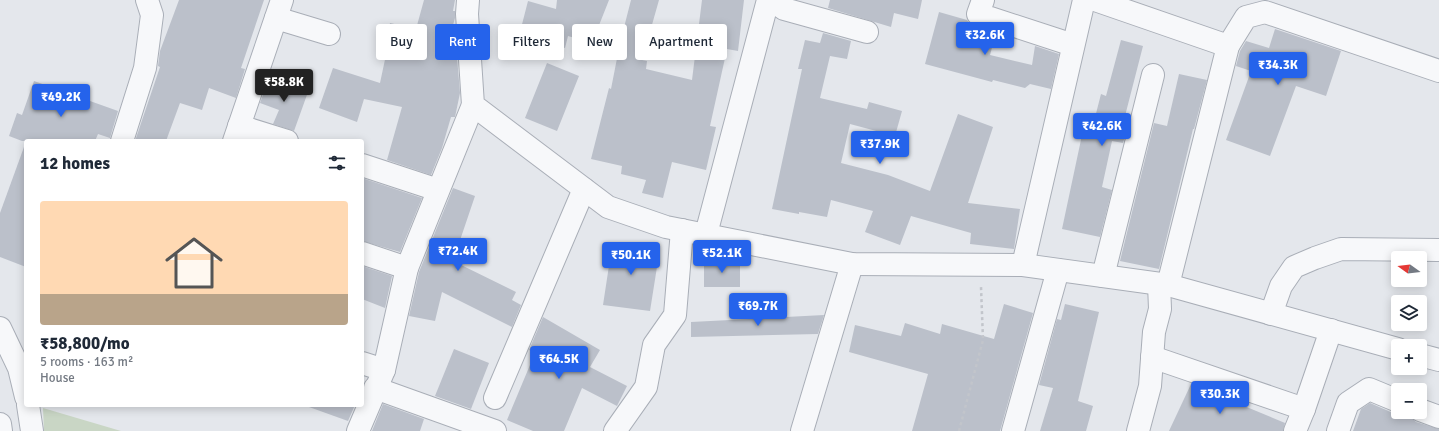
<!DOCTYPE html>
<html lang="en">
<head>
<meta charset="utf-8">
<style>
	:root { --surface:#fff; --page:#f6f6f7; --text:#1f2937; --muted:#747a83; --line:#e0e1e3; --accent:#2563eb }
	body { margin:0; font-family:Signika,sans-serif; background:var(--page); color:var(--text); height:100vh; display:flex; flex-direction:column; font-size:15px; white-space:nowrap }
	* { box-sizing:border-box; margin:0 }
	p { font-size:13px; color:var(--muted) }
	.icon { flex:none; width:22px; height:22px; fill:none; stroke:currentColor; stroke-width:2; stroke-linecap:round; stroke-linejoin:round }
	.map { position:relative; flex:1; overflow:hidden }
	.panel { position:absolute; left:24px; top:139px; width:340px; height:268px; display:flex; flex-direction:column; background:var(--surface); border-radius:4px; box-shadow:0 2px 10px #0003 }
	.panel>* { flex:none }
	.banner { position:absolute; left:376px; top:24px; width:380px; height:36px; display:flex; gap:8px }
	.needle { width:26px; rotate:285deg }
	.tools { position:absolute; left:1391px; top:251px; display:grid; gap:8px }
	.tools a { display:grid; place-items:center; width:36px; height:36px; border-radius:4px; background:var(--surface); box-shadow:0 2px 10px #0003; font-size:20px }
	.price { position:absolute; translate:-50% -34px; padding:0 9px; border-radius:4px; background:var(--accent); color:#fff; font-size:13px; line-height:26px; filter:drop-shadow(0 1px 2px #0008) }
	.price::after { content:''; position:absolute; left:50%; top:24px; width:12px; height:9px; margin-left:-6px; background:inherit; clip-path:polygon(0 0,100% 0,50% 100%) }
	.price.current { background:#222; color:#fff }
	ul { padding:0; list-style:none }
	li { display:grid; align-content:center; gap:8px; height:212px; padding:0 16px }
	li+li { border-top:1px solid var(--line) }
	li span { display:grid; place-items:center; height:124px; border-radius:4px; color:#555 }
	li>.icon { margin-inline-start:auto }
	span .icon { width:72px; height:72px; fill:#fffc; stroke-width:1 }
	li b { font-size:17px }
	h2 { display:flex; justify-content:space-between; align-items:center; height:48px; padding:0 16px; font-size:17px }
	.pill { padding:0 14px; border-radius:4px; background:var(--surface); box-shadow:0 2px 10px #0003; font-size:14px; line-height:36px }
	.pill.current { background:var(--accent); color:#fff }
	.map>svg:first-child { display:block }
</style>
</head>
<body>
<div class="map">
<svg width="1439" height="431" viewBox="0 0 1439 431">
	<rect width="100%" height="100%" fill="#e4e7ec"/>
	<!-- green -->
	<path fill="#c9d6c5" d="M43,408L121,431H44Z"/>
	<!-- building -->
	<g fill="#bbc0ca">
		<path d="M179,0H264L241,68L245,69L236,98L209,88L202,110L180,103L166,141H135L160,67L158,66L160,51Z"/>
		<path d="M424,0H455L453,11H455V18L445,54L457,57L460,93L455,117H451L442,148L431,175L387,160L402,107L364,99L357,122L319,108L333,68L380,83L387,50L384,49L390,23L416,29Z"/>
		<path d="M557,0H609L592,43L568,36L565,48L519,36L528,1L556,9Z"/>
		<path d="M631,0H659L642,60L647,61L646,69L692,80L702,0H744L738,51L727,49L710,126L716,127L706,170L672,162L663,198L642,193L646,180L621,174L622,166L591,159L609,88L611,89L620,43Z"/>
		<path d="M830,0H922L918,19L894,13L891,27L828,8Z"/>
		<path d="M939,12L967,20L969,23L974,26L996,33L990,55L1032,65L1035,46L1059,54L1051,89L1030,84L1025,88L993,80L992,82L925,64Z"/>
		<path d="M1275,29L1341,51L1326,96L1296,86L1270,156L1226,140L1251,71L1236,66L1240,51L1246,41L1269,48Z"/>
		<path d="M823,33L851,41L847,59L830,56L820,98L867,109L869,102L902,111L895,136L850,124L841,163L888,175L930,191L958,114L993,127L968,203L1020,209L1014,249L970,244L971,233L911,216L900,245L865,232L873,211L831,200L827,217L799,212V214L772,209L802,69H798L805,40L820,43Z"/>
		<path d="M1121,40L1143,46L1125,116L1130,117L1123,143L1112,141L1102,187L1112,190L1100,237L1062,229L1082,135L1090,137L1101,94L1106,96Z"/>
		<path d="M547,63L579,76L557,131L525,118Z"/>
		<path d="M1179,74L1207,80L1194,129H1193L1159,269L1120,261L1154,123L1167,126Z"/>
		<path d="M269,78L308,92L294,131L273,124L279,110L260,103Z"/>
		<path d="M34,81L118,111L110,138L98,134L95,141H22L9,136L17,113L22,115Z"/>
		<path d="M24,147L26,148V267L0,257V213Z"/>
		<path d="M362,178L422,198L400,252L362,241Z"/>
		<path d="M453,188L475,196L453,261L516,292L512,300L521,305L512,327L442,292L435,321L409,316L419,272Z"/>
		<path d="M609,242L660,248L650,311L603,305L610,259H607Z"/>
		<rect x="704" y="261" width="36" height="26"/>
		<path d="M362,266L392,276L385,308L362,299Z"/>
		<path d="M1004,304L1033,313L1000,431H912L928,374L849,352L855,325L901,336L905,323L940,334L942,324L994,339Z"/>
		<path d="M1065,304L1099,312L1078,401L1093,406L1086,431H1040L1053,388L1039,385L1057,319L1061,320Z"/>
		<path d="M824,315L818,334L691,337V322Z"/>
		<path d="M543,317L600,350L590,367L627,386L617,406L582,388L564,431H533L507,420L535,353L529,350Z"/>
		<path d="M454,349L489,363L471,409L435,396Z"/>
		<path d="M1191,384L1285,423L1283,431H1169Z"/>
		<path d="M1370,403L1393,413H1402L1409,416L1416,422L1439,429V431H1353L1361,409Z"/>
		<path d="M383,404L424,419L420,431H372Z"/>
		<path d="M309,405H355L348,421L309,407Z"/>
	</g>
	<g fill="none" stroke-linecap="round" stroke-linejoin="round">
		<defs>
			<g id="minor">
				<path d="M468,0L467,14L473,105L608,207L666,227L852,264L1023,265L1168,285L1398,349"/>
				<path d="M771,0L784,9L867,32"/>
				<path d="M983,0L978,14L1073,45"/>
				<path d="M1095,0L1228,46"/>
				<path d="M276,18L329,34"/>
				<path d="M239,126L287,141"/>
				<path d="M122,141L145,68L152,15L147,0"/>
				<path d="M234,141L282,0"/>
				<path d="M362,165L438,190"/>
				<path d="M706,234L768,0"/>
				<path d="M362,253L407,268"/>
				<path d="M1023,265L1084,0"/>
				<path d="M1103,276L1153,75"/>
				<path d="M1168,285L1228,46L1246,17L1265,12L1439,71"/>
				<path d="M1271,314L1281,286L1294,267L1315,258L1341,249L1439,250"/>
				<path d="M0,328L19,368L26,397"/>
				<path d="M1420,355L1439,360"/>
				<path d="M1152,357L1304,409L1295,431"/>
				<path d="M362,363L384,370"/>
				<path d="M375,388L495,431"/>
				<path d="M495,398L584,189"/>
				<path d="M28,405L32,431"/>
				<path d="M1304,409L1331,330"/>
				<path d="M1420,410L1439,417"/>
				<path d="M0,424L1,431"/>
				<path d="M358,431L384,370L407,268L473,105"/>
				<path d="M615,431L646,387L654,345L675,315L682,230"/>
				<path d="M802,431L852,264"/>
				<path d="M1013,431L1058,270"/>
				<path d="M1138,431L1150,386L1154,332L1160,309L1159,284"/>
				<path d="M1338,431L1348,403L1369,389L1398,401"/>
			</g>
		</defs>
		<!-- minor casing -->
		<use href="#minor" stroke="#a9aeb7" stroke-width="24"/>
		<!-- path -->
		<path stroke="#c2c5cb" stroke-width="2.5" stroke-dasharray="3 3" stroke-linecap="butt" d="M959,431L983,340L981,287"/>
		<!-- minor -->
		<use href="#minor" stroke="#f7f8fa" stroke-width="22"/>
	</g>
</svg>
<div class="tools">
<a><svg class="needle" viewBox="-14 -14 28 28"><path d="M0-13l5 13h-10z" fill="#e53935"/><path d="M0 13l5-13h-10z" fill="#747a83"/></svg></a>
<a><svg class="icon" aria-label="layers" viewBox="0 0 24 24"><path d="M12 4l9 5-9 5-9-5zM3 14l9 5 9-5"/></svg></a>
<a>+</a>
<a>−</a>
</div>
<b class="price" style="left:985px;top:56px">₹32.6K</b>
<b class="price" style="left:1278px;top:86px">₹34.3K</b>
<b class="price current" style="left:284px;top:103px">₹58.8K</b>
<b class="price" style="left:61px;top:118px">₹49.2K</b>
<b class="price" style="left:1102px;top:147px">₹42.6K</b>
<b class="price" style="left:880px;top:165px">₹37.9K</b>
<b class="price" style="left:458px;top:272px">₹72.4K</b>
<b class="price" style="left:722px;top:274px">₹52.1K</b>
<b class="price" style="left:631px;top:276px">₹50.1K</b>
<b class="price" style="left:758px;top:327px">₹69.7K</b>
<b class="price" style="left:559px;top:380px">₹64.5K</b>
<b class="price" style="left:1220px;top:415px">₹30.3K</b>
<div class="banner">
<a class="pill">Buy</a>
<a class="pill current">Rent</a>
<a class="pill">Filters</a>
<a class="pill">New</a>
<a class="pill">Apartment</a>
</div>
<section class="panel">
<h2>12 homes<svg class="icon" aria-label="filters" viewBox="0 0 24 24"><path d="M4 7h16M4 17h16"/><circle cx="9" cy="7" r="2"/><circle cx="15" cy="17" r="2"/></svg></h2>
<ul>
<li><span style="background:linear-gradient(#ffd9b3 75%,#b9a48a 0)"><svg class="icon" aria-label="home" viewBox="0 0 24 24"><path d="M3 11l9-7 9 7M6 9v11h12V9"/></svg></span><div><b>₹58,800/mo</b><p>5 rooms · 163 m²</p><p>House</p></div></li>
</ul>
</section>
</div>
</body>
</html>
